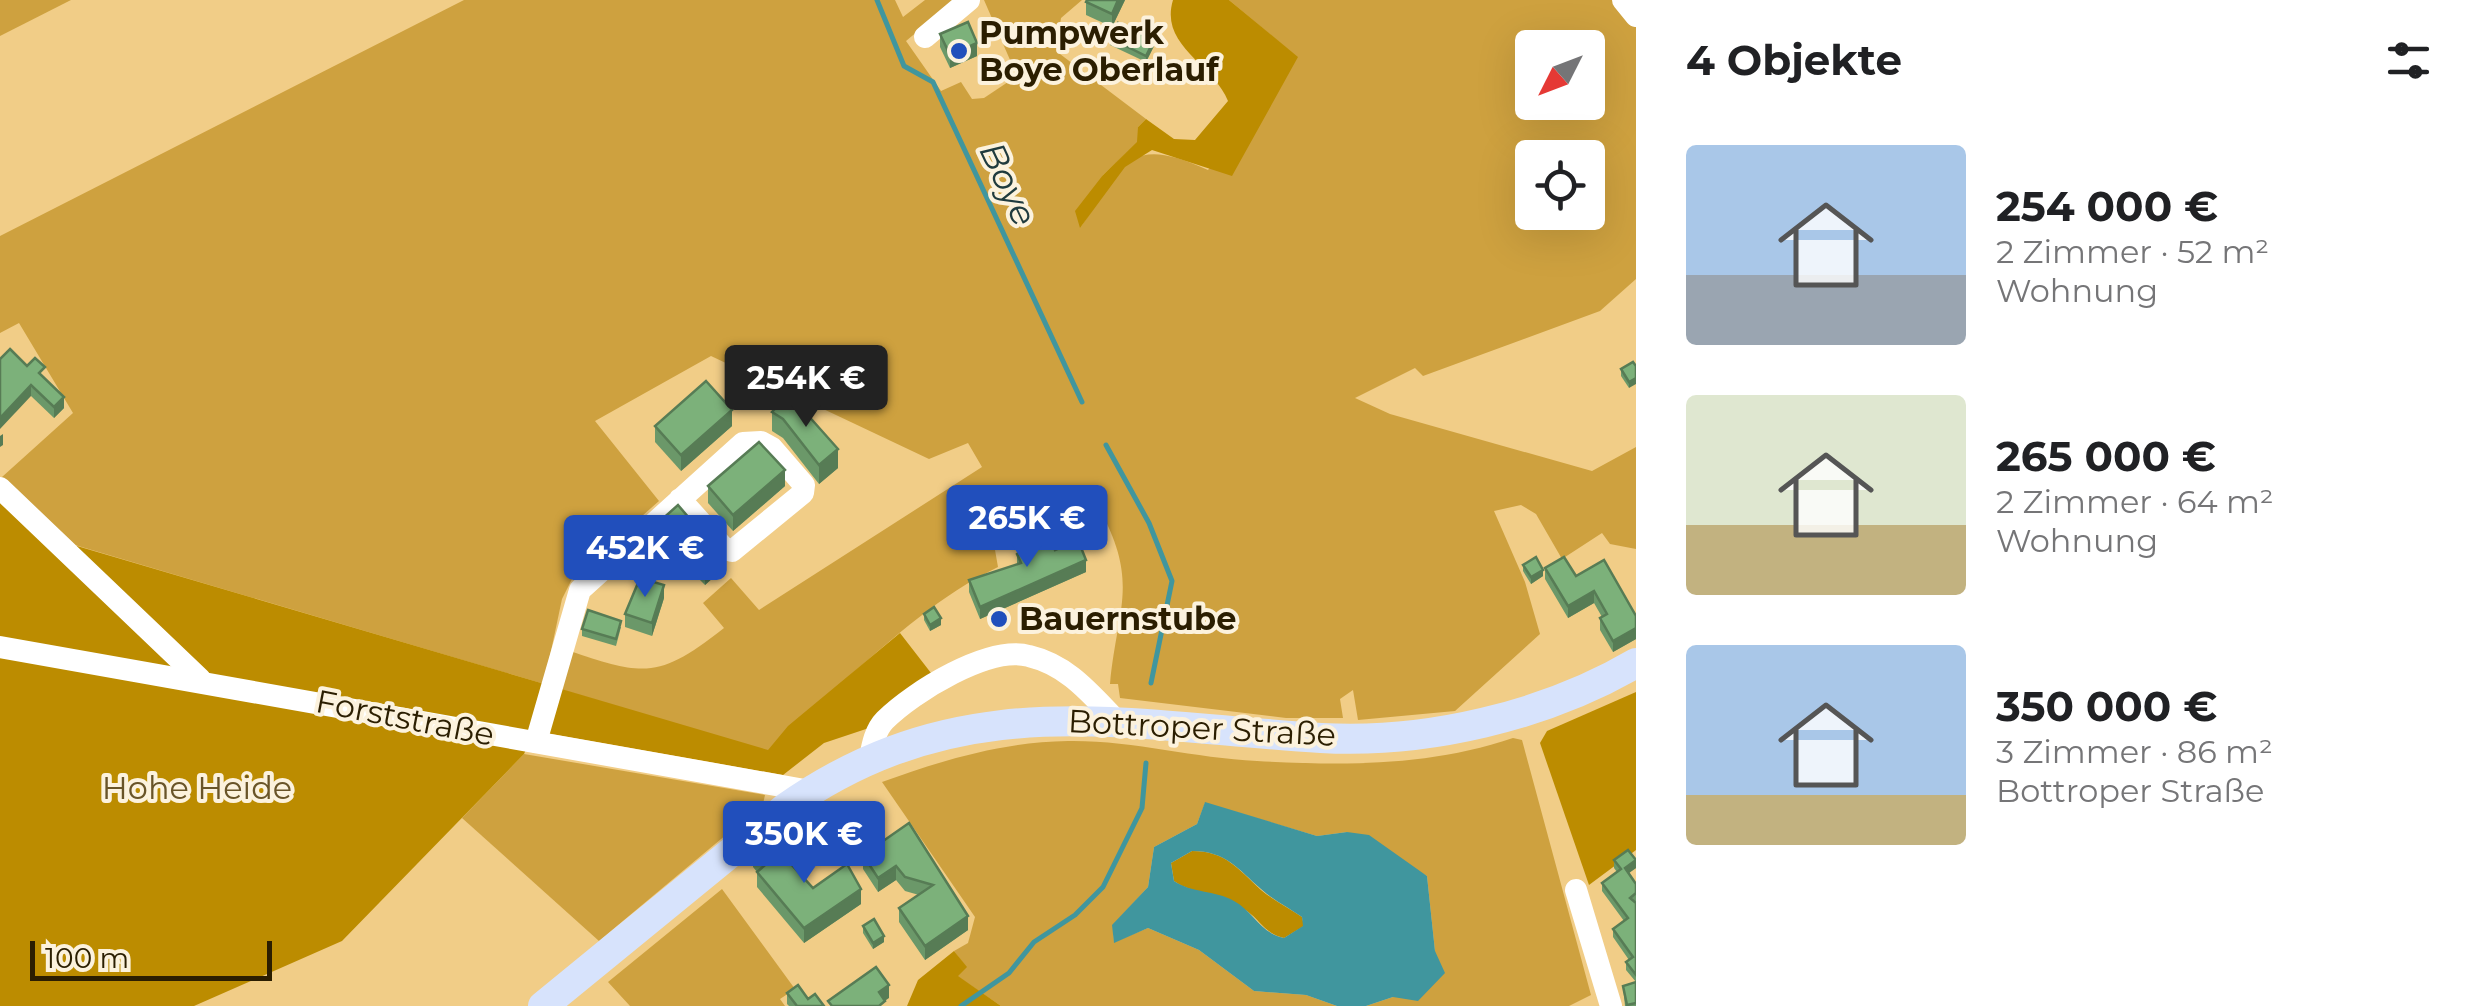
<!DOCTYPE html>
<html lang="de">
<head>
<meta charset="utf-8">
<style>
	:root { --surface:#fff; --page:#f2f2f2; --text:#202124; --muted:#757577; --accent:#214fbc }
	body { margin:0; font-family:Montserrat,sans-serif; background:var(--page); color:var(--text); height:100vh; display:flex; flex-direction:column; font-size:38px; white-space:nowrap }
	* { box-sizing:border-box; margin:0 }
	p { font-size:32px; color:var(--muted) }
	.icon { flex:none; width:55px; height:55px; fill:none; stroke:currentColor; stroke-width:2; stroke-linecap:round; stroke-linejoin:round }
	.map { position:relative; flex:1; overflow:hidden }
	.drawer { display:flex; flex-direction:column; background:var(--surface); width:850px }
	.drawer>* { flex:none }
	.needle { width:65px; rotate:228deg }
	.controls { position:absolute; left:1515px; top:30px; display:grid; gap:20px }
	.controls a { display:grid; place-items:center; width:90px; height:90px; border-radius:10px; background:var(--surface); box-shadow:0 10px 40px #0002; font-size:50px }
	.scale { position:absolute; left:30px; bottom:25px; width:242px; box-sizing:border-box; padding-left:10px; border:5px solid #2b1e01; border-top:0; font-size:28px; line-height:35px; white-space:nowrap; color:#2b1e01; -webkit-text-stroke:8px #fcf2dd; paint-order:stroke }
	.price { position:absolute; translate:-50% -85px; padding:0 22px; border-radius:10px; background:var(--accent); color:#fff; font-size:32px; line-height:65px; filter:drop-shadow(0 2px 5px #0008) }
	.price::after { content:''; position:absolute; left:50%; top:60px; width:30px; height:22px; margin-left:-15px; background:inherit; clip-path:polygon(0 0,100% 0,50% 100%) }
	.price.current { background:#222; color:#fff }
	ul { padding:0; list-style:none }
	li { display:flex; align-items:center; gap:30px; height:250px; padding:0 50px }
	li span { display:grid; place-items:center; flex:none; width:280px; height:200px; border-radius:10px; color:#555 }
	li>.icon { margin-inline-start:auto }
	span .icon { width:120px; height:120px; fill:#fffc; stroke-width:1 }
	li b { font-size:42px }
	h2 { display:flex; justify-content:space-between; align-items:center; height:120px; padding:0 50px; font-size:42px }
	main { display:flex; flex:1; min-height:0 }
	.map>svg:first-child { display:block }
</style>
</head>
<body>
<main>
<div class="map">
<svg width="1636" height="1006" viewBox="0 0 1636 1006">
	<rect width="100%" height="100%" fill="#f1cd87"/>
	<!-- green -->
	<g fill="#cea13f" fill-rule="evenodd">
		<path d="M0,0H71L0,36Z"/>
		<path d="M464,0H895L903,17L925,0H955L906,41L941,91L961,82L972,99L984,98L1017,76L984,0H1082L1061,18L1056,51L1146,119L1138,127V142L1103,175L1080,228C1126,165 1126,133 1208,170L1297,57L1229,0H1616L1636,25V279L1600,311L1423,376L1415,368L1355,398L1390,414L1592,471L1636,447V549L1610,544L1602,533L1562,559L1536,514L1521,505L1494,511L1525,582L1540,634L1455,711L1358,720L1353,690L1340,699L1343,718H1286L1120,698L1118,684H1110C1117,608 1140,583 1099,508L1027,537L1017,523L995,550L998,567C940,595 896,636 848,677C820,701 792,722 768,751L559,689L570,651C646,677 660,678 724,628L703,603L731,578L759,610L982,467L968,443L929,459L711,356L595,421L659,501L573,577L562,599L544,684L75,545L2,477L73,413L19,323L0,333V236ZM1532,48H1588V102H1532ZM1532,158H1588V212H1532Z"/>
		<path d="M1513,738L1522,740L1591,995L1569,1006H1366L1393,997L1435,951L1427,876L1347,832L1317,836L1205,803L1197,824L1154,847L1148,887L1113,925L1114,942L1148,928L1199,950L1254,991L1306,995L1337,1006H1001L957,976L966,967L954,951L968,943L975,917L882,782C943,760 1003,742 1068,741C1132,740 1193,758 1257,761C1345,766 1430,766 1513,738Z"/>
		<path d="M524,754L765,795L763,804L599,941L462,818Z"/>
		<path d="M722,889L795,989L780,999L785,1006H630L608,982Z"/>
	</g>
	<!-- forest -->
	<g fill="#bc8c00">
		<path d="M1173,0H1229L1298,57L1232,176L1152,150L1125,167L1080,228L1075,211L1103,175L1137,142L1138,127L1146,119L1174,139L1195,140L1228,101C1214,64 1159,46 1173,0Z"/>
		<path d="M0,495L43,536L768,750L788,726L900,633L931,673L875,726L824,743L783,775L534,731L524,754L342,941L194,1006H0Z"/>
		<path d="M1636,692V850L1589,885L1540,743L1547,731Z"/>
		<path d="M1192,851C1226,851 1238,869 1261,890C1273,900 1289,908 1302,917L1304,926L1284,938C1264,933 1261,921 1247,911C1225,895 1194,895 1174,881L1171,863Z"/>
		<path d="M954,951L967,967L958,976L1001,1006H907L918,980Z"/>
	</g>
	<!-- water -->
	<path fill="#40969e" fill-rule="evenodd" d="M1205,802L1317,836L1347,832L1369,835L1427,876L1435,951L1445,973L1418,1001L1393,997L1366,1006H1337L1306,995L1254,991L1199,950L1148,928L1114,943L1112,925L1148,887L1154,847L1197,824ZM1192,851C1226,851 1238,869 1261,889C1273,900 1289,908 1302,917L1303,926L1284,938C1260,933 1254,912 1234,901C1215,890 1191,893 1174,881L1171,863Z"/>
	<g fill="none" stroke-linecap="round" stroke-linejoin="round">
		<!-- stream -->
		<g stroke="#40969e" stroke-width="5">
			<path d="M877,0L904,66L933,82L1082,402"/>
			<path d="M1106,445L1149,523L1172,581L1151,683"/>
			<path d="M961,1006L1009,973L1034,942L1075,915L1103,887L1142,808L1146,763"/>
		</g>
		<!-- minor -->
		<g stroke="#fff" stroke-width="22">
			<path d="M1623,0L1636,16"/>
			<path d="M925,37L969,0"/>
			<path d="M0,488L200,679"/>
			<path d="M0,647L810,791"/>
			<path d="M536,742L580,590L743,443L761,442L772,448L804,485L803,493L732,551L725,549L680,499"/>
			<path d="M869,763C872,748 874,731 885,720C913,692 989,645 1029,656C1067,665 1089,692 1115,719"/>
			<path d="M1576,890L1611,1006"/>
		</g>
		<!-- major -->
		<path stroke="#d7e3fc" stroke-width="30" d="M543,1006L784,809C962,683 1122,726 1321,738C1425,744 1546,716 1636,663"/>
	</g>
	<!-- wall -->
	<g fill="#6b9869">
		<path d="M1125,0L1112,27L1086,15V2Z"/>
		<path d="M940,34L977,56L950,68L940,47Z"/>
		<path d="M1110,38L1154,46L1146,62L1110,45Z"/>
		<path d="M1633,362L1629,388L1621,376V369Z"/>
		<path d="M27,366L45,379L64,408L54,418L31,396Z"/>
		<path d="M789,394L838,468L819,484L783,438L772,431V412Z"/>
		<path d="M655,426H732L681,471L655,442Z"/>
		<path d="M708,486H785L733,531L708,503Z"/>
		<path d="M659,522L707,550L715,576L705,585L659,539Z"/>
		<path d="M1055,550L1086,572L980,619L969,592V580L1017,565V554Z"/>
		<path d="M1523,565L1543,576L1531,584L1523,571Z"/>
		<path d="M1545,568L1576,576L1636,616V639L1613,652L1600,630V618L1602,617L1594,603L1568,618L1545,579Z"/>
		<path d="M664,598L652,636L625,627V614Z"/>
		<path d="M924,614L941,625L930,631L924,620Z"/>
		<path d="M621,627L616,646L582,636V629Z"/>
		<path d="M909,823L968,930L925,960L899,922V908L919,895L905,891L896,880L878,892L863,869V855Z"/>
		<path d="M753,851L813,888L861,904L804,943L757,887V872L753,867Z"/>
		<path d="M1614,860L1636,868L1628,873L1636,884V1006H1625L1623,986L1636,982L1626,970V962L1629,960L1613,937V929L1624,921L1602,891V883L1617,872L1614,868Z"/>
		<path d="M863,926L884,942L873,949L863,933Z"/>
		<path d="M787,993L808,999L824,1006H789L787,1004Z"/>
	</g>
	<!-- shaded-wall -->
	<g fill="#577c55">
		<path d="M1118,0H1125L1112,27V14Z"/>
		<path d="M1154,40V46L1146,62V56Z"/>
		<path d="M977,43V56L950,68V55Z"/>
		<path d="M1636,378V384L1629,388V382Z"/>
		<path d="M31,385V396L0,429V418Z"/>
		<path d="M64,397V408L54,418V407Z"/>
		<path d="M732,410V426L681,471V455Z"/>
		<path d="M3,434V445L0,447V436Z"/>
		<path d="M838,449V468L819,484V465Z"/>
		<path d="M785,470V486L733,531V515Z"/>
		<path d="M715,560V576L705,585V568Z"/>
		<path d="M1086,560V572L980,619V607Z"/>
		<path d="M1543,570V576L1531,584V577Z"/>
		<path d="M664,585V598L652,636V623Z"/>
		<path d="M1594,591V603L1568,618V606Z"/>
		<path d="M941,618V625L930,631V625Z"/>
		<path d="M1636,628V639L1613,652V641Z"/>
		<path d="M1636,860V868L1625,876V868Z"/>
		<path d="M896,866V880L878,892V878Z"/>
		<path d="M861,889V904L804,943V928Z"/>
		<path d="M968,916V930L925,960V946Z"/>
		<path d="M884,936V942L873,949V943Z"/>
		<path d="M889,985V998L879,1005V992Z"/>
	</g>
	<!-- building -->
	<g fill="#7cb17a" stroke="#577c55" stroke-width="2.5">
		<path d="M1087,0H1118L1112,14L1086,2Z"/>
		<path d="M968,22L977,43L950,55L940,34Z"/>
		<path d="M1118,23L1154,40L1146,56L1110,38Z"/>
		<path d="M10,349L27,366L35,358L45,367L39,373L64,397L54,407L31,385L0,418V359Z"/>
		<path d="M1633,362L1636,366V378L1629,382L1621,369Z"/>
		<path d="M706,381L732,410L681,455L655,426Z"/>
		<path d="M789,394L838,449L819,465L783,419L772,412Z"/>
		<path d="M759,442L785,470L733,515L708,486Z"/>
		<path d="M678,505L707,539L701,544L715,560L705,568L659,522Z"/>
		<path d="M1050,538L1055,550L1078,540L1086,560L980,607L969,580L1021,563L1017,554L1022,550Z"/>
		<path d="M1536,557L1543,570L1531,577L1523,565Z"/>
		<path d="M1564,557L1576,576L1604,560L1636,616V628L1613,641L1600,618L1607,614L1594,591L1568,606L1545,568Z"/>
		<path d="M640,578L664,585L652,623L625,614Z"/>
		<path d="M934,607L941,618L930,625L924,614Z"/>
		<path d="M588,610L621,621L616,639L582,629Z"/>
		<path d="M909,823L968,916L925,946L899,908L933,885L905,877L896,866L878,878L863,855Z"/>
		<path d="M768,839L813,888L847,864L861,889L804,928L757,872L764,866L753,851Z"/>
		<path d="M1628,850L1636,860L1625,868L1636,884V893L1630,898L1636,903V975L1626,962L1633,957L1613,929L1628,918L1602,883L1621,869L1614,860Z"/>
		<path d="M874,919L884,936L873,943L863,926Z"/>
		<path d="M876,967L889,985L879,992L885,1001L879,1006H832L828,1001Z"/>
		<path d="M1636,982V1003L1627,1005L1623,986Z"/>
		<path d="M798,985L808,999L815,994L824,1006H797L787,993Z"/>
	</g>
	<!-- markers -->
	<g fill="#214fbc" stroke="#fcf2dd" stroke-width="4">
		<circle cx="959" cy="51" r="10"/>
		<circle cx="999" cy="619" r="10"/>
	</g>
	<g text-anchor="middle" stroke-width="8" stroke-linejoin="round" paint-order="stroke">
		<!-- poi labels -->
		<g font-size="32" font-weight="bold" fill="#2b1e01" stroke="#fcf2dd" text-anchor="start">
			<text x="979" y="44">Pumpwerk<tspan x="979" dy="37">Boye Oberlauf</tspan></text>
			<text x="1019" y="630">Bauernstube</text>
		</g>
		<!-- street labels -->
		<g font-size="32" fill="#2b1e01" stroke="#fcf2dd">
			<text transform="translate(405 718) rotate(11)" y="11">Forststraße</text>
			<text transform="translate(1202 728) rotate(3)" y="11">Bottroper Straße</text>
		</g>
		<!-- park labels -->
		<g font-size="32" fill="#695428" stroke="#fcf2dd">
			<text x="197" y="799">Hohe Heide</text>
		</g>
		<!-- water labels -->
		<g font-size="35" font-style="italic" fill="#203b3e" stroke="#fcf2dd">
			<text transform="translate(1008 184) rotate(65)" y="12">Boye</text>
		</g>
	</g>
</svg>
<div class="controls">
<a><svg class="needle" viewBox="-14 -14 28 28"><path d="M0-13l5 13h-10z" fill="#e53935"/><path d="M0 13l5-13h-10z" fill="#757577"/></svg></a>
<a><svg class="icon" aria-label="locate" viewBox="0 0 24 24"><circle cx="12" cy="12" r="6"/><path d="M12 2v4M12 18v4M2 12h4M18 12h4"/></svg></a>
</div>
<div class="scale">100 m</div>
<b class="price current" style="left:806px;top:430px">254K €</b>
<b class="price" style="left:1027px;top:570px">265K €</b>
<b class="price" style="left:645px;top:600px">452K €</b>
<b class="price" style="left:804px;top:886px">350K €</b>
</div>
<section class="drawer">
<h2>4 Objekte<svg class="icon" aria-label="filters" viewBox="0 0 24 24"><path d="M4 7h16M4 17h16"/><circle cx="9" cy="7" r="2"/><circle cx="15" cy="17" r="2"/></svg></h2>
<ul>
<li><span style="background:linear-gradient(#a9c7e8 65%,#9aa5b1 0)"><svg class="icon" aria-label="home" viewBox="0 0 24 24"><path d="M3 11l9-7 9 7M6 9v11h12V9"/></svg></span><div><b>254 000 €</b><p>2 Zimmer · 52 m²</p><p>Wohnung</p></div></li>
<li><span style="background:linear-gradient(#dfe7d0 65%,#c2b280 0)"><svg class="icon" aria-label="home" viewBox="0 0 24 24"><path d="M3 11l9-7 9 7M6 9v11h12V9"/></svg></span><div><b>265 000 €</b><p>2 Zimmer · 64 m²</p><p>Wohnung</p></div></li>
<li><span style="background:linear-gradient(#a9c7e8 75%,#c2b280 0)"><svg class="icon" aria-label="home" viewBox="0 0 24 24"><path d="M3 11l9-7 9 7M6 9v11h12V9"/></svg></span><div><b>350 000 €</b><p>3 Zimmer · 86 m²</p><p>Bottroper Straße</p></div></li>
</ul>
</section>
</main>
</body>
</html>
